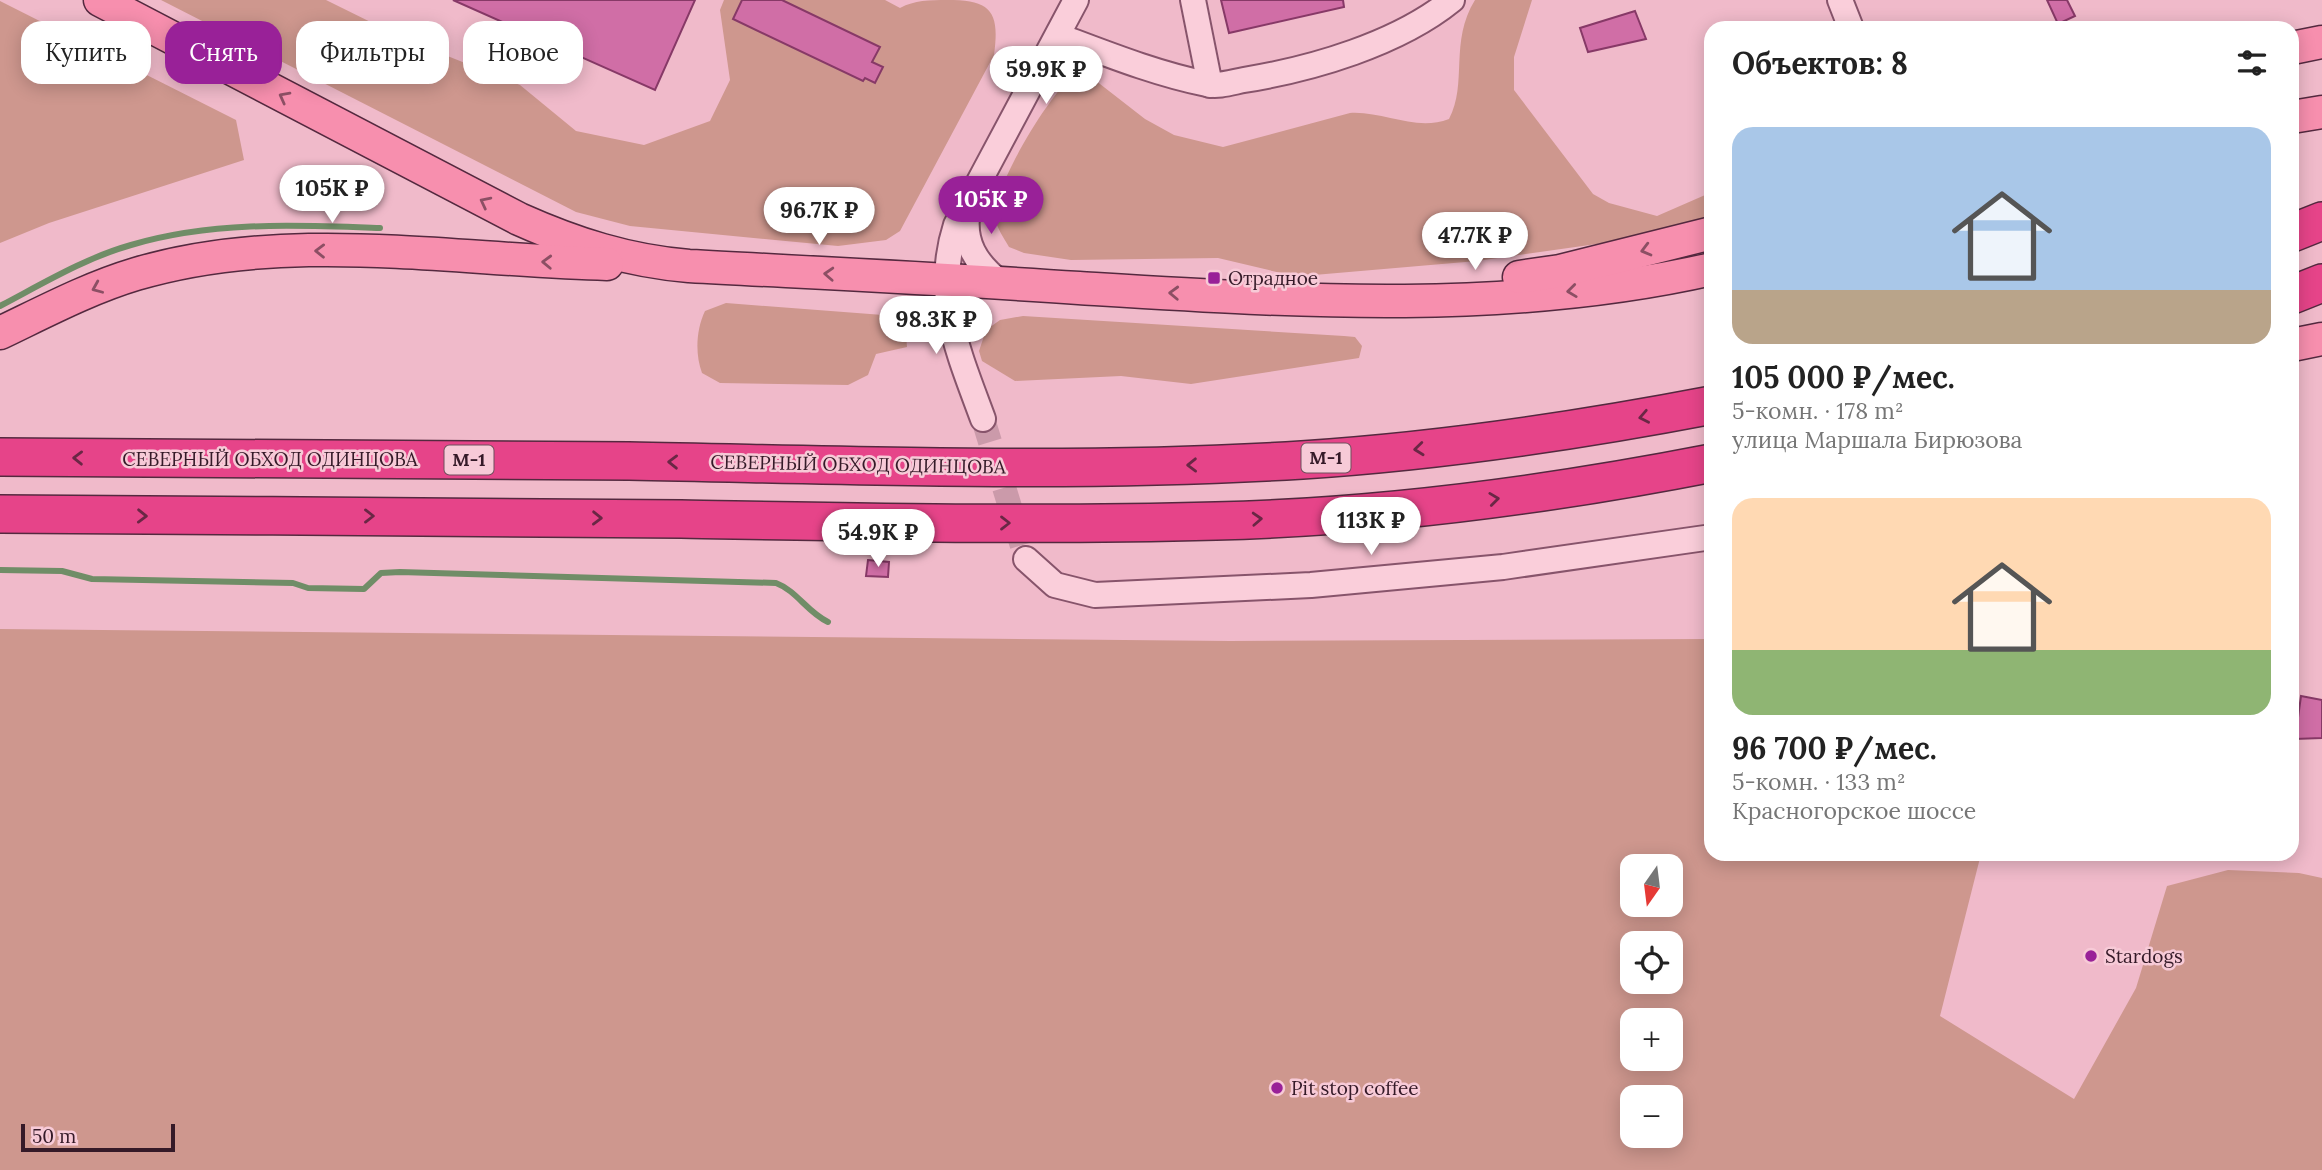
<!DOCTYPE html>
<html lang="ru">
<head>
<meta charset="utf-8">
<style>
	:root { --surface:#fff; --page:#f6f6f6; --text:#222; --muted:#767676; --accent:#992198 }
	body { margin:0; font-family:Lora,serif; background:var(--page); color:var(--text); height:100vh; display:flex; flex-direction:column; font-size:26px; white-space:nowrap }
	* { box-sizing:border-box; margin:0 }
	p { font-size:23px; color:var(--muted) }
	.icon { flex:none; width:38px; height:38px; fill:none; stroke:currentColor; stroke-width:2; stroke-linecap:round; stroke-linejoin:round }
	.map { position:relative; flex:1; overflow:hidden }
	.sheet { position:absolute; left:1704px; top:21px; width:595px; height:840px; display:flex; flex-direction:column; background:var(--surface); border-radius:21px; box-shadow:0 4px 18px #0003 }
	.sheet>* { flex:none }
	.banner { position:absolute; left:21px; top:21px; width:665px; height:63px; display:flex; gap:14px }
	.needle { width:46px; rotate:194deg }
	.controls { position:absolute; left:1620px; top:854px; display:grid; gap:14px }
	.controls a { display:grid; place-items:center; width:63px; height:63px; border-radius:14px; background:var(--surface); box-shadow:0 4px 18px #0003; font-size:35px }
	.scale { position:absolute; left:21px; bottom:18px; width:154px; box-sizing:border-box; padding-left:7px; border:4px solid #351a28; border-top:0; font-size:19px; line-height:24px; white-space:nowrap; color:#351a28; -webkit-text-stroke:5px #f7cad7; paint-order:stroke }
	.price { position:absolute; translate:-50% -60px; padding:0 16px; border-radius:24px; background:#fff; color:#222; font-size:23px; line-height:46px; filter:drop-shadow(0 2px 4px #0008) }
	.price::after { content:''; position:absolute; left:50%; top:42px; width:21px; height:16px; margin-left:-10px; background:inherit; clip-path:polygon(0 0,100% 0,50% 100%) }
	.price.active { background:var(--accent); color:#fff }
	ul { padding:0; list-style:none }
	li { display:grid; align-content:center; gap:14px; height:371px; padding:0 28px }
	li span { display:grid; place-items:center; height:217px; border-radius:21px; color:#555 }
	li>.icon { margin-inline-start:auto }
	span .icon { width:126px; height:126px; fill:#fffc; stroke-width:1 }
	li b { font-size:30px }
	h2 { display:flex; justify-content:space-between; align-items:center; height:84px; padding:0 28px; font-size:30px }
	.pill { padding:0 24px; border-radius:21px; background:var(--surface); box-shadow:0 4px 18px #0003; font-size:24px; line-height:63px }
	.pill.active { background:var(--accent); color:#fff }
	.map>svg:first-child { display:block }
</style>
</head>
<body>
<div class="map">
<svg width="2322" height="1170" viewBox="0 0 2322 1170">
	<rect width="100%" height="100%" fill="#f0baca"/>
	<!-- green -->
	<g fill="#ce978e" fill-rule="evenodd">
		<path d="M161,0H326L405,39L520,85L576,131L644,145L710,121L730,80L720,10L724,0H885L900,8C915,0 929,0 947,0C991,0 1000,11 994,55L900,231L886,240L838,246L630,226L576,212Z"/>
		<path d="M1475,0H1532L1514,57V90L1593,194L1609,203L1657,216L1712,192L1711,216L1632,239L1477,261L1314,275L1281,273L1218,258L1071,260L1024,253L1009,247C1004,238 996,227 995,217C993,187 1050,93 1074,75L1091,77L1145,119L1174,135L1223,147L1350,113C1384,111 1416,132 1449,119C1468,83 1449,42 1475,0Z"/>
		<path d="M0,1L236,120L244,160L49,223L0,243Z"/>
		<path d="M726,303L896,316L905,323L907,347L876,354L868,375L848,385L720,383L702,373C695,354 696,330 705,311Z"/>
		<path d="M1023,316L1344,336L1355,337L1362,346L1359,358L1191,384L1121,376L1015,381L982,361L979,351L986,330L1000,320Z"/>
		<path d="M0,629L1230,641L1711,639L1712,854H1981L1940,1016L2074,1099L2136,988L2167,886L2228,870L2299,873L2322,878V1170H0ZM1633,866H1671V905H1633ZM1633,943H1671V982H1633ZM1671,1020V1059H1633V1020ZM1671,1097V1136H1633V1097Z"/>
	</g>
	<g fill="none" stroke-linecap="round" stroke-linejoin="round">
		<!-- stream -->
		<g stroke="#708d67" stroke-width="6">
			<path d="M0,306C42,284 85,258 131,245C212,221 296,225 380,228"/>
			<path d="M0,570L62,571L92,579L293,583L308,588L364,589L381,573L400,572L776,583C797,591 807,612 828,622"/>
		</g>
	</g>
	<!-- building -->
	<g fill="#d06ea6" stroke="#873967" stroke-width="2">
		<path d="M453,0H695L655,90Z"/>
		<path d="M742,0H782L880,47L872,62L883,67L875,83L865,78L863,81L733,19Z"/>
		<path d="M1221,0H1343L1344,7L1229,33Z"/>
		<path d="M2047,0H2067L2075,16L2058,24Z"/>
		<path d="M1635,11L1646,39L1588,52L1580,28Z"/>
		<path d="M868,560L889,562L888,577L866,576Z"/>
		<path d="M2301,696L2322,700V738L2295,739Z"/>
	</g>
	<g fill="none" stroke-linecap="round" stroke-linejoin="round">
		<!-- minor-tunnel -->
		<path stroke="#cb9aaa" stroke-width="24" stroke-dasharray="24 12" stroke-linecap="butt" d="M983,419L1026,559"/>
		<defs>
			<g id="minor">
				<path d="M1193,0L1210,85"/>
				<path d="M1840,0L1851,28"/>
				<path d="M1059,36C1107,54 1157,74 1207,84C1218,87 1233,82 1244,80C1312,69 1398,44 1452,0"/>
				<path d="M968,210C962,242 976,264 1001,283"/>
				<path d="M983,419C958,351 933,297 956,225L1076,0"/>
				<path d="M1026,559L1055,585L1095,595L1311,585L1503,567L1712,537"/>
			</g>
			<g id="major">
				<path d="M100,0L519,219C575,244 628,261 689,266C819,273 949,279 1079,288C1289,301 1505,316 1712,269"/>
				<path d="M2292,48L2322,42"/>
				<path d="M2292,117L2322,112"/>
				<path d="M1519,277L1560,271L1712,233"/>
				<path d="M0,333C44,312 89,288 136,274C288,229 452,260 607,264"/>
				<path d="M2292,345L2322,339"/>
			</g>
			<g id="highway">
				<path d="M2292,233L2322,221"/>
				<path d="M2292,295L2322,283"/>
				<path d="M0,457C210,459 420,458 629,461C853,465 1078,474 1302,460C1440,451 1576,431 1712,405"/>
				<path d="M0,514C227,516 454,516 681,519C859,522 1037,526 1216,521C1382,517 1548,495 1712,463"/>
			</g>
		</defs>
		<!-- minor casing -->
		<use href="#minor" stroke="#87546b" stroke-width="28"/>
		<!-- major casing -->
		<use href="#major" stroke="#54293f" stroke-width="35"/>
		<!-- highway casing -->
		<use href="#highway" stroke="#54293f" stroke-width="40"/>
		<!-- minor -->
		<use href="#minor" stroke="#faceda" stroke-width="24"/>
		<!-- major -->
		<use href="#major" stroke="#f78fae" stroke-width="32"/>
		<!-- highway -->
		<use href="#highway" stroke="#e64489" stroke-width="37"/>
	</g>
	<!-- one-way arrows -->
	<defs><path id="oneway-chevron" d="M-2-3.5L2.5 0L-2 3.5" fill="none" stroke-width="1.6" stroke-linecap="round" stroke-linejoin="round" transform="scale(1.75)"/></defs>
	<g stroke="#8c4f64">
		<use href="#oneway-chevron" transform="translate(284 97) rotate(-152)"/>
		<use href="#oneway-chevron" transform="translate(485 202) rotate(-153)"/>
		<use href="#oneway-chevron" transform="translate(1646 250) rotate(165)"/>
		<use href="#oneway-chevron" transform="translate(320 251) rotate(-179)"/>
		<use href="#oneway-chevron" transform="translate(547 262) rotate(-178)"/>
		<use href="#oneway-chevron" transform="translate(829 274) rotate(-177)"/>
		<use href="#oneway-chevron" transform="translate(97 288) rotate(157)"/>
		<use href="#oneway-chevron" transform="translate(1572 291) rotate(173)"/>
		<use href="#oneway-chevron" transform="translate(1174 293) rotate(-178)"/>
	</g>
	<g stroke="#6a2745">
		<use href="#oneway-chevron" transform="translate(1644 417) rotate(169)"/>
		<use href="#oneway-chevron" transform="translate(1419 449) rotate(174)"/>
		<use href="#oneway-chevron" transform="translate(78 458) rotate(-179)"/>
		<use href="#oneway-chevron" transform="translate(673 462) rotate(-179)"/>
		<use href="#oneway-chevron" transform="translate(1192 465) rotate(179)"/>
		<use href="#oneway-chevron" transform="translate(1494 499) rotate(-7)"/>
		<use href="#oneway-chevron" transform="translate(142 516) rotate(1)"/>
		<use href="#oneway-chevron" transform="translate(369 516)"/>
		<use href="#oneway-chevron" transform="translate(597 518) rotate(1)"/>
		<use href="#oneway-chevron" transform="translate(1257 519) rotate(-3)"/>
		<use href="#oneway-chevron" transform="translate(1005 523)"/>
	</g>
	<!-- markers -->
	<g fill="#992198" stroke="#f7cad7" stroke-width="2.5">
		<rect x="1207" y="271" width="14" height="14" rx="3.5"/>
		<circle cx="2091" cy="956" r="7"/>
		<circle cx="1277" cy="1088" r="7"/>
	</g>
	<g text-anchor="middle" stroke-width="5" stroke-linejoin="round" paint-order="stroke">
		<!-- shield labels -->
		<g fill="#f7cad7" stroke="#6f4f5c" stroke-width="2">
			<rect x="1301.5" y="443.5" width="49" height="29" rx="5"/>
			<rect x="444.5" y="445.5" width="49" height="29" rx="5"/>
		</g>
		<g font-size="18" font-weight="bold" fill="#351a28">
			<text x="1326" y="464">М-1</text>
			<text x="469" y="466">М-1</text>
		</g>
		<!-- poi labels -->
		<g font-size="19" fill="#351a28" stroke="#f7cad7" text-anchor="start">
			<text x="1228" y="285">Отрадное</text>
			<text x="2105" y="963">Stardogs</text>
			<text x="1291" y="1095">Pit stop coffee</text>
		</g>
		<!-- street labels -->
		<g font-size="19" fill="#351a28" stroke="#f7cad7">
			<text x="270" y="466">СЕВЕРНЫЙ ОБХОД ОДИНЦОВА</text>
			<text transform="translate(858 464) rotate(1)" y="7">СЕВЕРНЫЙ ОБХОД ОДИНЦОВА</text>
		</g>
	</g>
</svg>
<div class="controls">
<a><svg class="needle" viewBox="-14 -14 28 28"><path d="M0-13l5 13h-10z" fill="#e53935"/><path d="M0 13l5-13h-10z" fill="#767676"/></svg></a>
<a><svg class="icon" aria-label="locate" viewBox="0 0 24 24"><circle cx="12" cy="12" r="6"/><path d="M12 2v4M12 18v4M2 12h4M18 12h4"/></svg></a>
<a>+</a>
<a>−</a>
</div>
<div class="scale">50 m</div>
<b class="price" style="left:1046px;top:106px">59.9K ₽</b>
<b class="price" style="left:332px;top:225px">105K ₽</b>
<b class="price active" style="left:991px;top:236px">105K ₽</b>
<b class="price" style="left:819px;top:247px">96.7K ₽</b>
<b class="price" style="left:1475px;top:272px">47.7K ₽</b>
<b class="price" style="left:936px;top:356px">98.3K ₽</b>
<b class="price" style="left:1371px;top:557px">113K ₽</b>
<b class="price" style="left:878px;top:569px">54.9K ₽</b>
<div class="banner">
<a class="pill">Купить</a>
<a class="pill active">Снять</a>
<a class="pill">Фильтры</a>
<a class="pill">Новое</a>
</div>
<section class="sheet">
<h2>Объектов: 8<svg class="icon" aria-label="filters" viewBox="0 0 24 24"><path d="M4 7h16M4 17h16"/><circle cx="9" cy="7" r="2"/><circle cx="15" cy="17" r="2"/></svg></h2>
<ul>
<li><span style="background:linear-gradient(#a9c7e8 75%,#b9a48a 0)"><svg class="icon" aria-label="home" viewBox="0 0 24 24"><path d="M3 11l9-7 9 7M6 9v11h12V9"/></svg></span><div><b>105 000 ₽/мес.</b><p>5-комн. · 178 m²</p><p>улица Маршала Бирюзова</p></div></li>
<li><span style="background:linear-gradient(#ffd9b3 70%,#8fb573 0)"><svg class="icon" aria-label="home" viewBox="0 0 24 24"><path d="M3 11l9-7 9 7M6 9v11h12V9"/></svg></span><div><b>96 700 ₽/мес.</b><p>5-комн. · 133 m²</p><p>Красногорское шоссе</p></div></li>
</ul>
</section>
</div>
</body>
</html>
